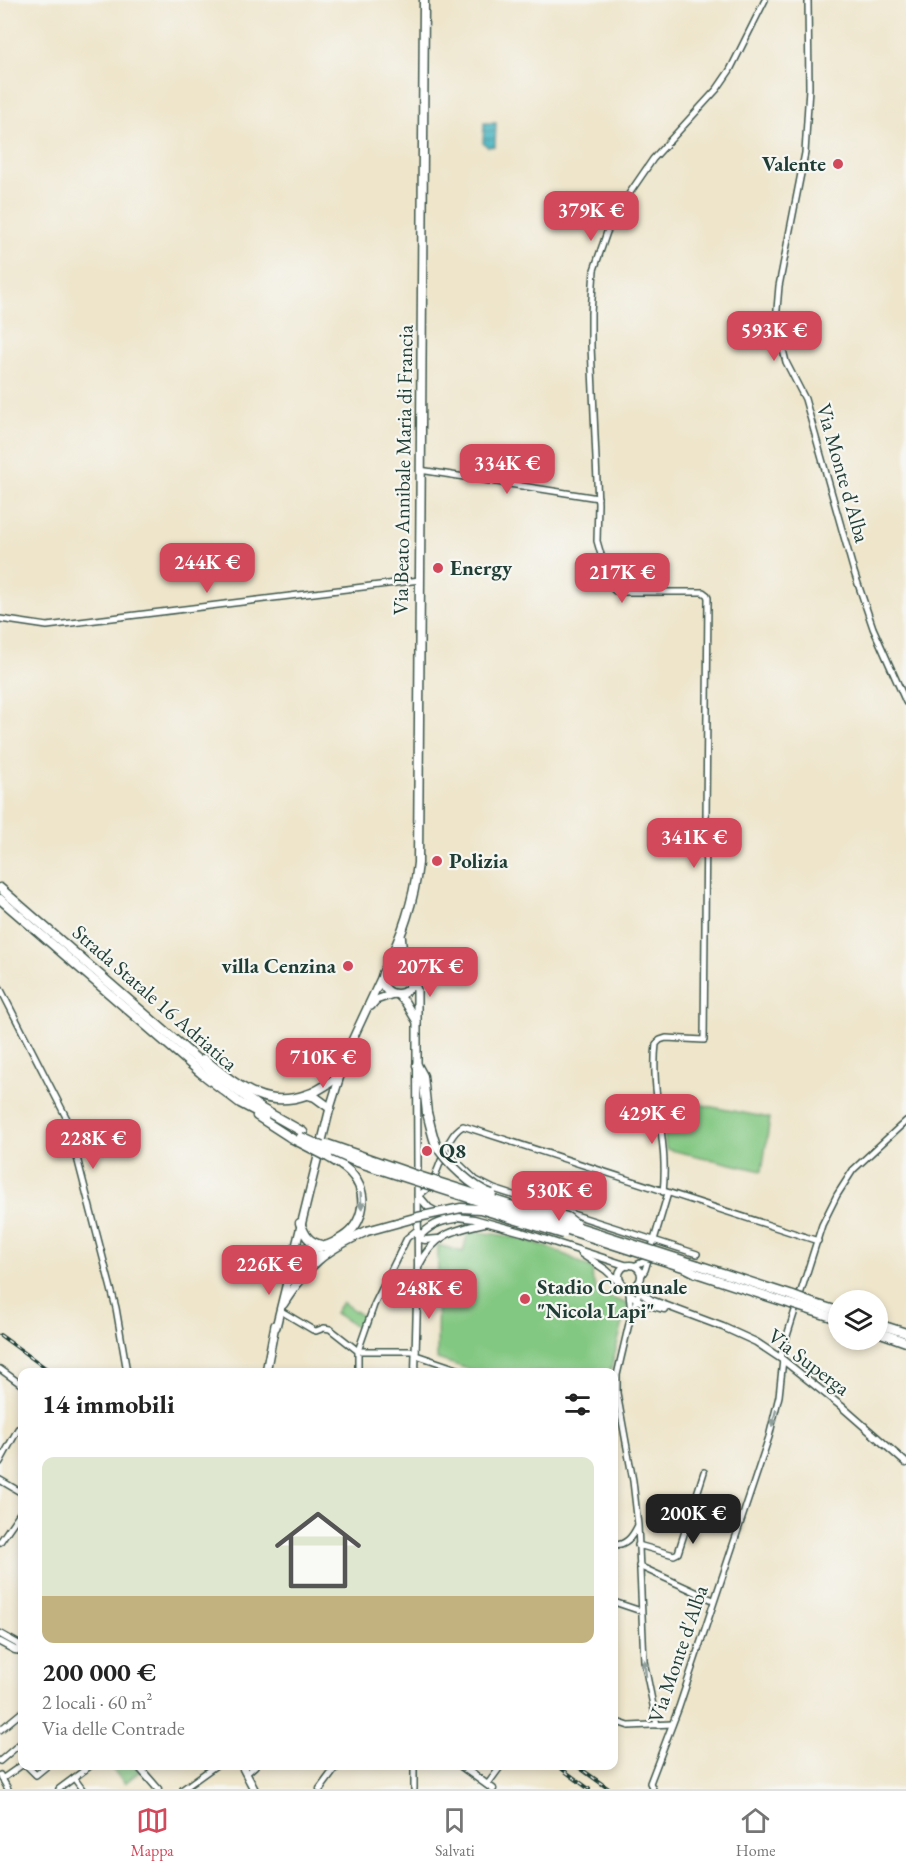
<!DOCTYPE html>
<html lang="it">
<head>
<meta charset="utf-8">
<style>
	:root { --surface:#fff; --page:#f6f6f6; --text:#222; --muted:#767676; --line:#e0e0e0; --accent:#d1495b }
	body { margin:0; font-family:"EB Garamond",serif; background:var(--page); color:var(--text); height:100vh; display:flex; flex-direction:column; font-size:22px; white-space:nowrap }
	* { box-sizing:border-box; margin:0 }
	p { font-size:20px; color:var(--muted) }
	.icon { flex:none; width:33px; height:33px; fill:none; stroke:currentColor; stroke-width:2; stroke-linecap:round; stroke-linejoin:round }
	.map { position:relative; flex:1; overflow:hidden }
	.drawer { position:absolute; left:18px; top:1368px; width:600px; height:402px; display:flex; flex-direction:column; background:var(--surface); border-radius:12px; box-shadow:0 3px 9px #0003 }
	.drawer>* { flex:none }
	.fabs { position:absolute; left:828px; top:1290px; display:grid; gap:12px }
	.fabs a { display:grid; place-items:center; width:60px; height:60px; border-radius:50%; background:var(--surface); box-shadow:0 3px 9px #0003; font-size:30px }
	.price { position:absolute; translate:-50% -51px; padding:0 14px; border-radius:12px; background:var(--accent); color:#fff; font-size:20px; line-height:39px; filter:drop-shadow(0 2px 3px #0008) }
	.price::after { content:''; position:absolute; left:50%; top:36px; width:18px; height:14px; margin-left:-9px; background:inherit; clip-path:polygon(0 0,100% 0,50% 100%) }
	.price.on { background:#222; color:#fff }
	ul { padding:0; list-style:none }
	li { display:grid; align-content:center; gap:12px; height:318px; padding:0 24px }
	li+li { border-top:2px solid var(--line) }
	li span { display:grid; place-items:center; height:186px; border-radius:12px; color:#555 }
	li>.icon { margin-inline-start:auto }
	span .icon { width:108px; height:108px; fill:#fffc; stroke-width:1 }
	li b { font-size:26px }
	h2 { display:flex; justify-content:space-between; align-items:center; height:72px; padding:0 24px; font-size:26px }
	.menu { display:flex; justify-content:space-around; align-items:center; height:84px; border-top:2px solid var(--line); background:var(--surface); font-size:16px; color:var(--muted) }
	.menu a { display:grid; justify-items:center; gap:3px }
	.menu .on { color:var(--accent) }
	.map>svg:first-child { display:block }
</style>
</head>
<body>
<div class="map">
<svg width="906" height="1789" viewBox="0 0 906 1789">
	<defs>
		<pattern id="water-rules" width="6" height="5" patternUnits="userSpaceOnUse" patternTransform="scale(1.5)"><rect width="6" height="5" fill="#45b3c0"/><path d="M0 2.5h6" fill="none" stroke="#39939d"/></pattern>
	</defs>
	<rect width="100%" height="100%" fill="#f6f6f2"/>
	<filter id="ink" filterUnits="userSpaceOnUse"><feTurbulence type="fractalNoise" baseFrequency=".0167" numOctaves="2"/><feDisplacementMap in="SourceGraphic" scale="12" xChannelSelector="R" yChannelSelector="G"/><feConvolveMatrix kernelMatrix="1 2 1 2 8 2 1 2 1" color-interpolation-filters="sRGB"/></filter>
	<filter id="wash" filterUnits="userSpaceOnUse"><feTurbulence type="fractalNoise" baseFrequency=".008" numOctaves="4" result="noise"/><feDisplacementMap in="SourceGraphic" scale="24" xChannelSelector="R" yChannelSelector="G"/><feGaussianBlur stdDeviation="1.35" result="paint"/><feColorMatrix in="noise" values="0 0 0 0 0 0 0 0 0 0 0 0 0 0 0 0 0 1.4 0 .05"/><feComposite in="paint" operator="in"/></filter>
	<g filter="url(#wash)">
		<rect width="100%" height="100%" fill="#eee5cb"/>
		<!-- green -->
		<g fill="#83c882" stroke="#51825b" stroke-width="1.5">
			<path d="M660,1097L770,1118L762,1171L666,1149Z"/>
			<path d="M468,1232C513,1233 555,1246 593,1270L592,1278L598,1293L628,1304L610,1372H477L437,1359L438,1245L463,1252Z"/>
			<path d="M342,1302L365,1318L358,1328L335,1313Z"/>
			<path d="M109,1766H134L140,1771L125,1783Z"/>
		</g>
		<!-- water -->
		<path fill="url(#water-rules)" stroke="#32787a" stroke-width="1.5" d="M484,123H496L495,146L488,147L483,143Z"/>
	</g>
	<g filter="url(#ink)">
		<g fill="none" stroke-linecap="round" stroke-linejoin="round">
			<defs>
				<g id="minor">
					<path d="M808,0L809,88L805,153L779,286L776,321L786,362L805,399L854,572L873,628L906,702"/>
					<path d="M420,470L598,498"/>
					<path d="M0,619L47,626L420,580"/>
					<path d="M0,988L67,1119L116,1308L127,1372"/>
					<path d="M445,1150L476,1180L494,1189L697,1254"/>
					<path d="M663,1192C669,1142 650,1094 656,1044L660,1040L666,1038L704,1040L708,598L707,595L703,592H623L615,591L610,586L597,541L598,504L591,346V313L594,270L607,232L629,194L653,159L717,89L730,70L765,0"/>
					<path d="M418,1195C441,1186 440,1139 463,1126L818,1241"/>
					<path d="M634,1266L647,1260"/>
					<path d="M641,1276L645,1270L668,1193"/>
					<path d="M640,1290L631,1315L617,1375V1393L633,1481L638,1525L644,1661L657,1725"/>
					<path d="M629,1293L631,1313"/>
					<path d="M281,1311L313,1330L316,1331L324,1328L330,1329L358,1351H416"/>
					<path d="M416,1355L466,1372"/>
					<path d="M780,1358L822,1225L837,1195L853,1170L906,1121"/>
					<path d="M0,1369L22,1385"/>
					<path d="M358,1372V1351L374,1305L407,1238L418,1229"/>
					<path d="M0,1462L18,1429L22,1432"/>
					<path d="M0,1480L22,1493"/>
					<path d="M0,1542L22,1510"/>
					<path d="M614,1545C626,1545 632,1537 637,1527"/>
					<path d="M638,1545L674,1555L678,1553L704,1472"/>
					<path d="M639,1566L713,1600"/>
					<path d="M614,1602L641,1611"/>
					<path d="M614,1721L629,1726L672,1724"/>
					<path d="M0,1730L22,1712"/>
					<path d="M0,1761L22,1742"/>
					<path d="M27,1766L36,1775L47,1766"/>
					<path d="M246,1774L255,1766"/>
					<path d="M0,1775L8,1789"/>
					<path d="M74,1778L82,1789"/>
					<path d="M2,1779L22,1765"/>
					<path d="M487,1785L501,1766"/>
					<path d="M59,1789L90,1766"/>
					<path d="M183,1789L215,1766"/>
					<path d="M414,1789V1766"/>
					<path d="M653,1789L650,1783L679,1707L769,1437L779,1396L783,1360"/>
				</g>
				<g id="tertiary">
					<path d="M418,1195L429,1208L442,1215L474,1219L522,1232L628,1266"/>
					<path d="M418,1238C429,1226 439,1221 455,1219"/>
					<path d="M418,1238L425,1240L438,1239"/>
					<path d="M582,1254L606,1270L619,1282"/>
					<path d="M419,1265C434,1234 454,1230 485,1223"/>
					<circle cx="630" cy="1276" r="11"/>
					<path d="M639,1283L644,1295L651,1300L723,1327L756,1342L783,1360L841,1406L906,1463"/>
					<path d="M625,1286C633,1302 649,1305 664,1309"/>
					<path d="M415,1372L418,1266L417,1067"/>
					<path d="M0,1634L18,1644L22,1650"/>
					<path d="M0,1642L15,1650L22,1651"/>
					<path d="M138,1766L158,1789"/>
					<path d="M461,1766L493,1789"/>
					<path d="M320,1789L337,1766"/>
				</g>
				<g id="secondary">
					<path d="M412,976L417,990V1065"/>
					<path d="M397,994L405,1002L417,1022"/>
					<path d="M371,1006L376,1000L393,994"/>
					<path d="M276,1327L330,1108L349,1047L383,974"/>
					<path d="M266,1372L275,1325"/>
					<path d="M242,1766L254,1789"/>
				</g>
				<g id="primary">
					<path d="M401,938L402,950L410,971"/>
					<circle cx="397" cy="979" r="15"/>
					<path d="M385,970C402,935 414,902 418,863L424,0"/>
				</g>
				<g id="trunk">
					<path d="M0,888L214,1074L262,1109L303,1132"/>
					<path d="M0,899L201,1073L240,1103L265,1116"/>
					<path d="M204,1059C236,1084 263,1110 306,1095C318,1092 329,1083 339,1076"/>
					<path d="M417,1065L423,1076L427,1113"/>
					<path d="M308,1095L315,1097L330,1108"/>
					<path d="M257,1116L291,1138"/>
					<path d="M300,1223C305,1235 308,1242 321,1245"/>
					<path d="M293,1250C301,1247 308,1249 316,1248C323,1247 332,1244 338,1240C362,1228 370,1199 354,1177C348,1168 338,1163 328,1157"/>
					<path d="M293,1250C301,1260 310,1257 321,1255"/>
					<path d="M698,1265L793,1296"/>
					<path d="M696,1273L791,1304"/>
					<path d="M809,1302L838,1311"/>
					<path d="M283,1304C309,1264 323,1251 367,1231"/>
					<path d="M807,1309L838,1319"/>
					<path d="M878,1324L906,1333"/>
					<path d="M878,1332L906,1342"/>
				</g>
			</defs>
			<!-- minor casing -->
			<use href="#minor" stroke="#3e564b" stroke-width="8"/>
			<!-- tertiary casing -->
			<use href="#tertiary" stroke="#3e564b" stroke-width="9"/>
			<!-- secondary casing -->
			<use href="#secondary" stroke="#3e564b" stroke-width="10"/>
			<!-- primary casing -->
			<use href="#primary" stroke="#3e564b" stroke-width="11"/>
			<!-- trunk casing -->
			<use href="#trunk" stroke="#3e564b" stroke-width="11"/>
			<!-- minor -->
			<use href="#minor" stroke="#fff" stroke-width="5"/>
			<!-- tertiary -->
			<use href="#tertiary" stroke="#fff" stroke-width="6"/>
			<!-- secondary -->
			<use href="#secondary" stroke="#fff" stroke-width="7"/>
			<!-- primary -->
			<use href="#primary" stroke="#fff" stroke-width="8"/>
			<!-- trunk -->
			<use href="#trunk" stroke="#fff" stroke-width="8"/>
			<defs>
				<g id="rail">
					<path d="M0,1335L51,1372"/>
					<path d="M558,1766L589,1789"/>
					<path d="M577,1766L609,1789"/>
				</g>
			</defs>
			<!-- rail casing -->
			<use href="#rail" stroke="#1f3d34" stroke-width="4"/>
			<!-- rail -->
			<use href="#rail" stroke="#f6f6f2" stroke-width="1.5" stroke-dasharray="4.5" stroke-linecap="butt"/>
			<defs>
				<g id="trunk-bridge">
					<path d="M427,1113C430,1123 432,1135 436,1145C446,1162 473,1188 492,1194"/>
					<path d="M301,1137L354,1161L686,1268L696,1273"/>
					<path d="M291,1138L328,1157"/>
					<path d="M327,1144L422,1177L698,1265"/>
					<path d="M541,1209L567,1217L576,1224"/>
					<path d="M367,1231L418,1217L461,1208L480,1209L563,1234"/>
					<path d="M793,1296L809,1302"/>
					<path d="M791,1304L807,1309"/>
				</g>
			</defs>
			<!-- trunk-bridge casing -->
			<use href="#trunk-bridge" stroke="#3e564b" stroke-width="11" stroke-linecap="butt"/>
			<!-- trunk-bridge -->
			<use href="#trunk-bridge" stroke="#fff" stroke-width="8"/>
		</g>
		<!-- one-way arrows -->
		<defs><path id="oneway-solid" d="M-6-.8H1V-3.2L6.5 0L1 3.2V.8H-6Z" transform="scale(1.5)"/></defs>
		<g fill="#8f9e9a">
			<use href="#oneway-solid" transform="translate(361 1201) rotate(87)"/>
			<use href="#oneway-solid" transform="translate(774 1418) rotate(104)"/>
			<use href="#oneway-solid" transform="translate(645 1668) rotate(-97)"/>
		</g>
	</g>
	<!-- markers -->
	<g fill="#d1495b" stroke="#f6f6f2" stroke-width="2">
		<circle cx="838" cy="164" r="6"/>
		<circle cx="438" cy="568" r="6"/>
		<circle cx="437" cy="861" r="6"/>
		<circle cx="348" cy="966" r="6"/>
		<circle cx="427" cy="1151" r="6"/>
		<circle cx="525" cy="1299" r="6"/>
	</g>
	<g text-anchor="middle" stroke-width="4.5" stroke-linejoin="round" paint-order="stroke">
		<!-- poi labels -->
		<g font-size="21" font-weight="bold" fill="#1f3d34" stroke="#f6f6f2" text-anchor="start">
			<text x="826" y="171" text-anchor="end">Valente</text>
			<text x="450" y="575">Energy</text>
			<text x="449" y="868">Polizia</text>
			<text x="336" y="973" text-anchor="end">villa Cenzina</text>
			<text x="439" y="1158">Q8</text>
			<text x="537" y="1294">Stadio Comunale<tspan x="537" dy="24">"Nicola Lapi"</tspan></text>
		</g>
		<!-- street labels -->
		<g font-size="21" fill="#1f3d34" stroke="#f6f6f2">
			<text transform="translate(403 470) rotate(-89)" y="7">Via Beato Annibale Maria di Francia</text>
			<text transform="translate(843 473) rotate(74)" y="7">Via Monte d'Alba</text>
			<text transform="translate(155 998) rotate(41)" y="7">Strada Statale 16 Adriatica</text>
			<text transform="translate(809 1362) rotate(37)" y="7">Via Superga</text>
			<text transform="translate(678 1654) rotate(-71)" y="7">Via Monte d'Alba</text>
		</g>
	</g>
</svg>
<div class="fabs">
<a><svg class="icon" aria-label="layers" viewBox="0 0 24 24"><path d="M12 4l9 5-9 5-9-5zM3 14l9 5 9-5"/></svg></a>
</div>
<b class="price" style="left:591px;top:242px">379K €</b>
<b class="price" style="left:774px;top:362px">593K €</b>
<b class="price" style="left:507px;top:495px">334K €</b>
<b class="price" style="left:207px;top:594px">244K €</b>
<b class="price" style="left:622px;top:604px">217K €</b>
<b class="price" style="left:694px;top:869px">341K €</b>
<b class="price" style="left:430px;top:998px">207K €</b>
<b class="price" style="left:323px;top:1089px">710K €</b>
<b class="price" style="left:652px;top:1145px">429K €</b>
<b class="price" style="left:93px;top:1170px">228K €</b>
<b class="price" style="left:559px;top:1222px">530K €</b>
<b class="price" style="left:269px;top:1296px">226K €</b>
<b class="price" style="left:429px;top:1320px">248K €</b>
<b class="price on" style="left:693px;top:1545px">200K €</b>
<section class="drawer">
<h2>14 immobili<svg class="icon" aria-label="filters" viewBox="0 0 24 24"><path d="M4 7h16M4 17h16"/><circle cx="9" cy="7" r="2"/><circle cx="15" cy="17" r="2"/></svg></h2>
<ul>
<li><span style="background:linear-gradient(#dfe7d0 75%,#c2b280 0)"><svg class="icon" aria-label="home" viewBox="0 0 24 24"><path d="M3 11l9-7 9 7M6 9v11h12V9"/></svg></span><div><b>200 000 €</b><p>2 locali · 60 m²</p><p>Via delle Contrade</p></div></li>
</ul>
</section>
</div>
<nav class="menu">
<a class="on"><svg class="icon" aria-label="map" viewBox="0 0 24 24"><path d="M3 6l6-2 6 2 6-2v14l-6 2-6-2-6 2zM9 4v14M15 6v14"/></svg>Mappa</a>
<a><svg class="icon" aria-label="saved" viewBox="0 0 24 24"><path d="M7 4h10v16l-5-4-5 4z"/></svg>Salvati</a>
<a><svg class="icon" aria-label="home" viewBox="0 0 24 24"><path d="M3 11l9-7 9 7M6 9v11h12V9"/></svg>Home</a>
</nav>
</body>
</html>
